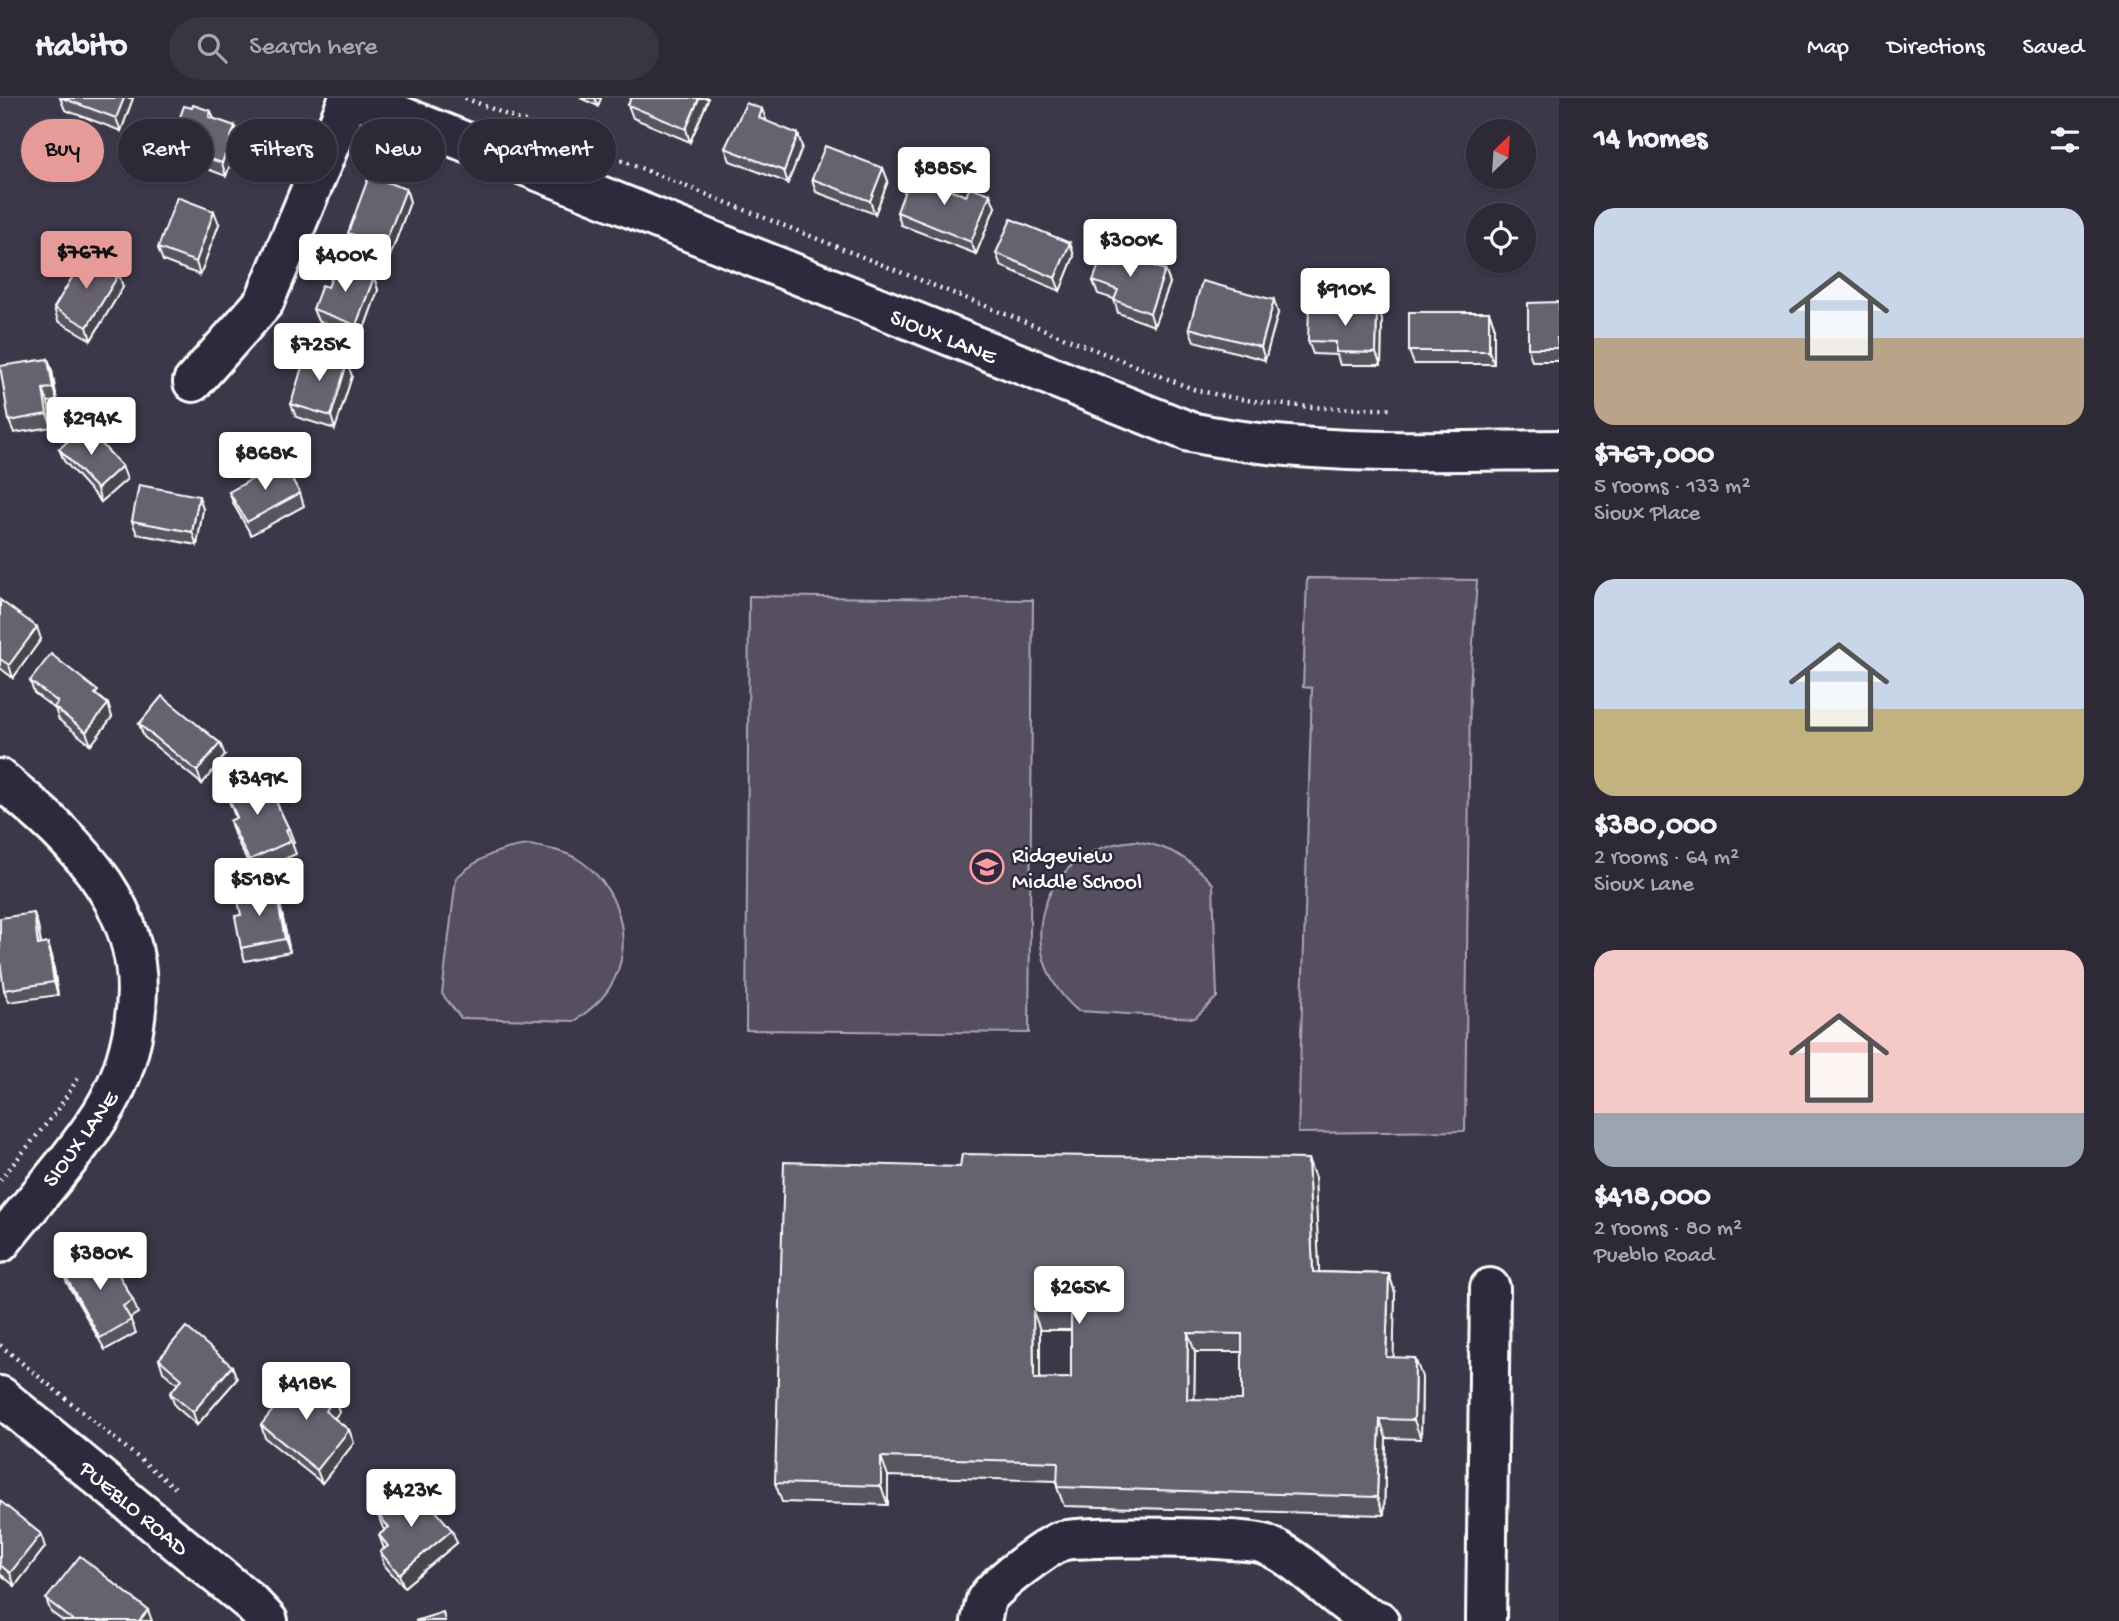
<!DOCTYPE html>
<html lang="en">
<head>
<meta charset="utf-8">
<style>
	:root { --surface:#2d2937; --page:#393542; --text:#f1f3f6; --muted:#a7a6ad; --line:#484552; --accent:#e69b98 }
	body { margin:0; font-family:"Gochi Hand",sans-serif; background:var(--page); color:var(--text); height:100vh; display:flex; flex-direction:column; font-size:26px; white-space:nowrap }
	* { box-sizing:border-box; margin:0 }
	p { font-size:23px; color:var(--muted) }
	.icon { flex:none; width:38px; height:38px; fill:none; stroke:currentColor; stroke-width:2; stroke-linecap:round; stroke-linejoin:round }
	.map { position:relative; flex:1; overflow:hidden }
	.details { display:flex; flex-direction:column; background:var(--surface); width:560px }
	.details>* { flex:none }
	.banner { position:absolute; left:21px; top:21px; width:665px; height:63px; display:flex; gap:14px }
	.needle { width:46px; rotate:25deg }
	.fabs { position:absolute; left:1466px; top:21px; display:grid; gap:14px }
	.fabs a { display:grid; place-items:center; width:70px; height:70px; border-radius:50%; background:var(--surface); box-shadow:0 2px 5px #0004,0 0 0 2px var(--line); font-size:35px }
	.price { position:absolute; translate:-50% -60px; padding:0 16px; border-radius:7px; background:#fff; color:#222; font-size:23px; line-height:46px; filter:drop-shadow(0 2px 4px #0008) }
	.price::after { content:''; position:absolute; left:50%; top:42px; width:21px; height:16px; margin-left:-10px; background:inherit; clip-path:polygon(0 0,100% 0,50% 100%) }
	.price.on { background:var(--accent); color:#111 }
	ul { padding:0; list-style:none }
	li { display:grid; align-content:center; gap:14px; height:371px; padding:0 35px }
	li span { display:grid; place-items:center; height:217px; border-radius:21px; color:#555 }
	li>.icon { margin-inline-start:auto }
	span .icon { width:126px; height:126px; fill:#fffc; stroke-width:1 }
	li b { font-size:30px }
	h2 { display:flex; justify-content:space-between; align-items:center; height:84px; padding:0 35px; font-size:30px }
	.tag { padding:0 24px; border-radius:32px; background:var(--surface); box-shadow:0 2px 5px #0004,0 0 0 2px var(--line); font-size:24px; line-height:63px }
	.tag.on { background:var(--accent); color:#111 }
	header { display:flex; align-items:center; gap:42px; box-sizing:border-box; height:98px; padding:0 35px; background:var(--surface); border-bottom:2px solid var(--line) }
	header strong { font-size:33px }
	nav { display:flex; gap:38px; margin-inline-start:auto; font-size:24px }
	.search { width:490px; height:63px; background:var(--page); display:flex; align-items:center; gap:18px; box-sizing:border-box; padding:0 24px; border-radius:38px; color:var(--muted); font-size:26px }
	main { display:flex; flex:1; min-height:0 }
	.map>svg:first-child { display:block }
</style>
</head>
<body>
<header>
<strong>Habito</strong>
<div class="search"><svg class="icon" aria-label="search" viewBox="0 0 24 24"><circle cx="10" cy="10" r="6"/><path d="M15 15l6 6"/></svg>Search here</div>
<nav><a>Map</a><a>Directions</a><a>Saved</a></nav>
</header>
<main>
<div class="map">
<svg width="1559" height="1523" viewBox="0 0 1559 1523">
	<rect width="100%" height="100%" fill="#3c3749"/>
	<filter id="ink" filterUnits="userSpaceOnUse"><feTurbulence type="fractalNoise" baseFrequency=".0143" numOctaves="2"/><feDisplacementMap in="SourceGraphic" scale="14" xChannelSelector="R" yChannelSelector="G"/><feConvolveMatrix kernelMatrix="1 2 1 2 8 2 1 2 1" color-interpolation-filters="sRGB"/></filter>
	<g filter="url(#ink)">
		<!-- green -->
		<g fill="#555060" stroke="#aaa8b0" stroke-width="2">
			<path d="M1307,480L1477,482L1470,590L1465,1033L1298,1035L1312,590L1303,589Z"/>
			<path d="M749,498L1033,502L1029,935L746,932Z"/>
			<path d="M1136,743C1171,749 1189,760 1213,786L1217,899L1195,920L1078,913C1007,852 1042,748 1136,743Z"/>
			<path d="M529,747C546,750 561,752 576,760C619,786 637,846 610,889C601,904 588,913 575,923L461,920L442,896L456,780C478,760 499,750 529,747Z"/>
		</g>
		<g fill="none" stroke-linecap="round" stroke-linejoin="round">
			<defs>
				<g id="minor">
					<path d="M356,0L1190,334C1312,359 1435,353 1559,352"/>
					<path d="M193,284L264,204L349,0"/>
					<path d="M0,681C79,746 153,814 134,927C129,958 119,988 102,1015C72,1061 34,1102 0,1145"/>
					<path d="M0,1298L249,1503L268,1523"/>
					<path d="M981,1523C983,1517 984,1508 986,1502C993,1488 1046,1449 1061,1443C1076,1437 1248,1439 1264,1446C1308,1463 1334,1507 1379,1523"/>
					<path d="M1486,1523L1490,1190"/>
				</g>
			</defs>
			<!-- minor casing -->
			<use href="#minor" stroke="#fff" stroke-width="44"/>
			<!-- path -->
			<g stroke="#fff" stroke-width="4.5" stroke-dasharray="2 5" stroke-linecap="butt">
				<path d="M465,0L1193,291C1259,308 1322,311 1390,311"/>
				<path d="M0,1082L57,1013L78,980"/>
				<path d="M0,1247L179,1393"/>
			</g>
			<!-- minor -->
			<use href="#minor" stroke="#2f2a3d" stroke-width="38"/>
		</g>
		<!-- wall -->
		<g fill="#585460" stroke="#fff" stroke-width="2" fill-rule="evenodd">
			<path d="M60,0H133L121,33L65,12Z"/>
			<path d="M580,0H601L598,8Z"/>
			<path d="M708,2L690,44L633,20L628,7Z"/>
			<path d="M192,10L211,13L214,21L235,28L239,41L226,78L175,59L170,47Z"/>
			<path d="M767,24L798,36L802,49L788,85L730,63L725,50Z"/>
			<path d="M883,70L888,83L875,116L816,94L812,81Z"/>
			<path d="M406,91L410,104L389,161L353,148L348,135Z"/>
			<path d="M966,98L995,109L976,156L901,127L897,114Z"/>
			<path d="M219,126L200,177L163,163L158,150Z"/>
			<path d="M1070,145L1074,158L1060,193L1001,168L996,155Z"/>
			<path d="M1165,172L1170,185L1154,228L1118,215L1114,201L1098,196L1093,183Z"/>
			<path d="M374,179L378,192L361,239L318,223L313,211L328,189Z"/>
			<path d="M123,189L91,242L58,223L54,210Z"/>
			<path d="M1559,204V263H1532L1528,250Z"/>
			<path d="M1377,209L1382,222L1381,267H1340L1337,257L1313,256L1308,243Z"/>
			<path d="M1489,214L1494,227V266H1414L1409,253Z"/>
			<path d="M1278,215L1265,262L1194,243L1189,230Z"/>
			<path d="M48,261L52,273L57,303L48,304L52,329L14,335L9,323Z"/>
			<path d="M347,265L352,278L335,331L296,319L291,306Z"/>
			<path d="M59,351L127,381L101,404L64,363Z"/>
			<path d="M229,394L300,395L304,408L251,437L234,407Z"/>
			<path d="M203,411L197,447L137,436L132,423Z"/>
			<path d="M0,502L41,541L13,580L0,570Z"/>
			<path d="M30,583L101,600L108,606L112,619L91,647L59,622L55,611L34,595Z"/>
			<path d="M139,626L225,657L202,686L144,639Z"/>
			<path d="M224,691L289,731L294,744L292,745L296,756L253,775L234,736L230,723L236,720Z"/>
			<path d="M279,802L290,854L245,863L241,850V817Z"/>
			<path d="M38,828L41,846L52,858L58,897L9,904L4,892Z"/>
			<path d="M1308,1061L1315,1080L1319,1174L1389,1176L1395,1195L1393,1259L1422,1279L1421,1341L1386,1340L1384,1417L1064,1408L1057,1389V1383L888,1378V1407L782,1404L775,1385L960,1069ZM1040,1232H1071V1280L1040,1281ZM1195,1254H1242V1302H1194Z"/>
			<path d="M62,1172L133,1202L138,1215L130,1220L136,1235L105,1252L67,1185Z"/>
			<path d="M159,1261L232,1268L237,1281L197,1327L175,1308L170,1295L178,1286L163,1274Z"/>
			<path d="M335,1301L339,1314L334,1320L349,1332L354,1345L322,1385L265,1340L261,1327Z"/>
			<path d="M0,1403L45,1449L15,1488L0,1476Z"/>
			<path d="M378,1417L457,1445L404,1489L384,1467L380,1454L384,1451L379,1437L385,1432L383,1430Z"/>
			<path d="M46,1501L152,1523H63L51,1514Z"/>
		</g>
		<!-- shaded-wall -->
		<g fill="#47454e" stroke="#fff" stroke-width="2">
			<path d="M124,0H133L121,33L116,20Z"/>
			<path d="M595,0H601L598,8Z"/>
			<path d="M699,0H708V2L690,44L686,31Z"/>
			<path d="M762,11L767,24L759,20Z"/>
			<path d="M235,28L239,41L226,78L222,65Z"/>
			<path d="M798,36L802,49L788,85L784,73Z"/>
			<path d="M883,70L888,83L875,116L870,103Z"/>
			<path d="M406,91L410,104L389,161L384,148Z"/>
			<path d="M990,96L995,109L976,156L971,144Z"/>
			<path d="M214,113L219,126L200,177L196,164Z"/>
			<path d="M1070,145L1074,158L1060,193L1055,180Z"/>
			<path d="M1165,172L1170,185L1154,228L1150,215Z"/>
			<path d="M119,176L123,189L91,242L87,229Z"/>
			<path d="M374,179L378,192L361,239L356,227Z"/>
			<path d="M1274,202L1278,215L1265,262L1261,249Z"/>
			<path d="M1377,209L1382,222L1381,267L1376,255Z"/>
			<path d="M1489,214L1494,227V266L1489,253Z"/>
			<path d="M48,261L52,273L57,303L53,290Z"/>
			<path d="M347,265L352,278L335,331L331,318Z"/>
			<path d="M43,291L48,304L52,329L47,316Z"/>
			<path d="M122,368L127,381L101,404L97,391Z"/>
			<path d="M199,398L203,411L197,447L192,434Z"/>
			<path d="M37,529L41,541L13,580L9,567Z"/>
			<path d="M108,606L112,619L91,647L86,634Z"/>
			<path d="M220,645L225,657L202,686L197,673Z"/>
			<path d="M275,789L279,802L290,854L285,841Z"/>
			<path d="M34,815L38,828L43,860L38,847Z"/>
			<path d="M48,845L52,858L58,897L54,884Z"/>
			<path d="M1308,1061L1315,1080L1320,1193L1313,1174Z"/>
			<path d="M1389,1176L1395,1195L1393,1278L1386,1259Z"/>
			<path d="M1033,1213L1040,1232V1300L1034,1281Z"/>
			<path d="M1188,1235L1195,1254L1194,1320L1187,1301Z"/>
			<path d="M1415,1260L1422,1279L1421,1341L1414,1322Z"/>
			<path d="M232,1268L237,1281L197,1327L193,1314Z"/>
			<path d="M335,1301L339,1314L330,1326L325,1313Z"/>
			<path d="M1380,1321L1386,1340L1384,1417L1377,1399Z"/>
			<path d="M349,1332L354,1345L322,1385L317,1372Z"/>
			<path d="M881,1359L888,1378V1407L881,1388Z"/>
			<path d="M452,1432L457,1445L404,1489L399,1476Z"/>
			<path d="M41,1436L45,1449L15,1488L10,1475Z"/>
			<path d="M148,1512L152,1523H139Z"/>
		</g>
		<!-- building -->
		<g fill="#666270" stroke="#fff" stroke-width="2" fill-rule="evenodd">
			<path d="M62,0H124L116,20Z"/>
			<path d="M631,0H699L686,31L628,7Z"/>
			<path d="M746,5L762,11L759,20L798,36L784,73L725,50Z"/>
			<path d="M193,7L211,13L209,19L235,28L222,65L170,47L184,8L192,10Z"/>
			<path d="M825,48L883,70L870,103L812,81Z"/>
			<path d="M911,76L966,98L970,89L990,96L971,144L897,114Z"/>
			<path d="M369,78L406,91L384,148L348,135Z"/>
			<path d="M177,99L214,113L196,164L158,150Z"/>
			<path d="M1011,121L1070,145L1055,180L996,155Z"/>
			<path d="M1105,150L1165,172L1150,215L1114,202L1118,192L1093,183Z"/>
			<path d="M86,156L119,176L87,229L54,210Z"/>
			<path d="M338,165L374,179L356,227L313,211L322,187L328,189Z"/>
			<path d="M1202,183L1274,202L1261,249L1189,230Z"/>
			<path d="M1559,204V240H1557L1558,250H1528V205Z"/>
			<path d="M1309,208L1377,209L1376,255L1336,254V244L1308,243Z"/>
			<rect x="1409" y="214" width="80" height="39"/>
			<path d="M307,252L347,265L331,318L291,306Z"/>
			<path d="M48,261L53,290L43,291L47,316L9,323L0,268Z"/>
			<path d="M85,328L122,368L97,391L59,351Z"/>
			<path d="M282,364L300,395L247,424L229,394Z"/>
			<path d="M139,387L199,398L192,434L132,423Z"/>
			<path d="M0,502L37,529L9,567L0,561Z"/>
			<path d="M51,556L98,593L95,596L108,606L86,634L54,609L58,604L30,583Z"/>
			<path d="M162,598L220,645L197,673L139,626Z"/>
			<path d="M262,674L289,731L286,732L291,743L249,762L230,723L237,719L224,691Z"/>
			<path d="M275,789L285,841L241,850L235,818L241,817L237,797Z"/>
			<path d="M34,815L38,847L48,845L54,884L4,892L0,863V820Z"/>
			<path d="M962,1056L1308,1061L1313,1174L1389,1176L1386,1259L1415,1260L1414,1322L1380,1321L1377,1399L1057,1389L1058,1364L881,1359V1388L775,1385L784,1064L960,1069ZM1033,1213H1071V1280L1034,1281ZM1188,1235L1242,1236V1302L1187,1301Z"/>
			<path d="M104,1150L133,1202L123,1208L131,1222L100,1240L62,1172Z"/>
			<path d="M186,1229L232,1268L193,1314L170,1295L182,1281L159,1261Z"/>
			<path d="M302,1275L335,1301L325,1313L349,1332L317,1372L261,1327Z"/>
			<path d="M414,1387L452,1432L399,1476L380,1454L388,1448L379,1437L389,1429L378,1417Z"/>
			<path d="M0,1403L41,1436L10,1475L0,1467Z"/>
			<path d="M80,1458L148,1512L139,1523H74L46,1501Z"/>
			<path d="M443,1514L445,1523H415Z"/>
		</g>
	</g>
	<!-- icons -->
	<defs>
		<symbol id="school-ring" viewBox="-11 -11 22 22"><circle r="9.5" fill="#2f2a3d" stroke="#ff9aa2" stroke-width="1.5"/><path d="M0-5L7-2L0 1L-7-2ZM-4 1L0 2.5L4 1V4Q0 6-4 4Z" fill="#ff9aa2"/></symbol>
	</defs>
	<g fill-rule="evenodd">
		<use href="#school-ring" x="968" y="750" width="38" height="38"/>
	</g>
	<g text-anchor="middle" stroke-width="5" stroke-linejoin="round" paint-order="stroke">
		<!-- street labels -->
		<g font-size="23" fill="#fff" stroke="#2f2a3d">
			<text transform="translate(944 237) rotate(22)" y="8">SIOUX LANE</text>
			<text transform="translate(79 1040) rotate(-54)" y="8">SIOUX LANE</text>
			<text transform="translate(135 1409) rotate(40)" y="8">PUEBLO ROAD</text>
		</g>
		<!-- poi labels -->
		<g font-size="23" fill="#fff" stroke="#2f2a3d" text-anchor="start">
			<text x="1012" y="764">Ridgeview<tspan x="1012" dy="26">Middle School</tspan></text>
		</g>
	</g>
</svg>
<div class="fabs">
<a><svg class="needle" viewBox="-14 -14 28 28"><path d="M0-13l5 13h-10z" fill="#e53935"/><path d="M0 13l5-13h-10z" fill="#a7a6ad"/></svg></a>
<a><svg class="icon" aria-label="locate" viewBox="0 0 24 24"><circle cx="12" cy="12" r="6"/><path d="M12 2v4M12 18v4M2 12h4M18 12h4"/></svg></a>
</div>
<b class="price" style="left:944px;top:109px">$885K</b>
<b class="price" style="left:1130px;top:181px">$300K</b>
<b class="price on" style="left:86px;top:193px">$767K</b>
<b class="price" style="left:345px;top:196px">$400K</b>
<b class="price" style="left:1345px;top:230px">$910K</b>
<b class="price" style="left:319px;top:285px">$725K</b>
<b class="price" style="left:91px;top:359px">$294K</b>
<b class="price" style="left:265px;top:394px">$868K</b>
<b class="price" style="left:257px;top:719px">$349K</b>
<b class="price" style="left:259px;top:820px">$518K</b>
<b class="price" style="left:100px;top:1194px">$380K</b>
<b class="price" style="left:1079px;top:1228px">$265K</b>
<b class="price" style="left:306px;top:1324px">$418K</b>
<b class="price" style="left:411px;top:1431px">$423K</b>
<div class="banner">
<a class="tag on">Buy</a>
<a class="tag">Rent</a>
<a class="tag">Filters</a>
<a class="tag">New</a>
<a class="tag">Apartment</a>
</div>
</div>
<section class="details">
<h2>14 homes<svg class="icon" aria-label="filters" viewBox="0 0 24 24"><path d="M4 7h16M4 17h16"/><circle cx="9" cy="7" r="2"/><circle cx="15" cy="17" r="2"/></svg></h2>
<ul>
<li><span style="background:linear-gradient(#c9d6e8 60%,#b9a48a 0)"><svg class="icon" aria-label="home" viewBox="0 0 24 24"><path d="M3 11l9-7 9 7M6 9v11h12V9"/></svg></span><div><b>$767,000</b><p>5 rooms · 133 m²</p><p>Sioux Place</p></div></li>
<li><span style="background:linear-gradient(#c9d6e8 60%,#c2b280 0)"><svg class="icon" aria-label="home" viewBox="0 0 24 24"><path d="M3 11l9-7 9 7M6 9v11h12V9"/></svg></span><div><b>$380,000</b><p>2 rooms · 64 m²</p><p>Sioux Lane</p></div></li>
<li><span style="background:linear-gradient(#f6c9c9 75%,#9aa5b1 0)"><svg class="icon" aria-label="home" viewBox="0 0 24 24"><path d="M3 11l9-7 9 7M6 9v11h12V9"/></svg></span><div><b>$418,000</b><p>2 rooms · 80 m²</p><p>Pueblo Road</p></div></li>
</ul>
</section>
</main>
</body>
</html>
